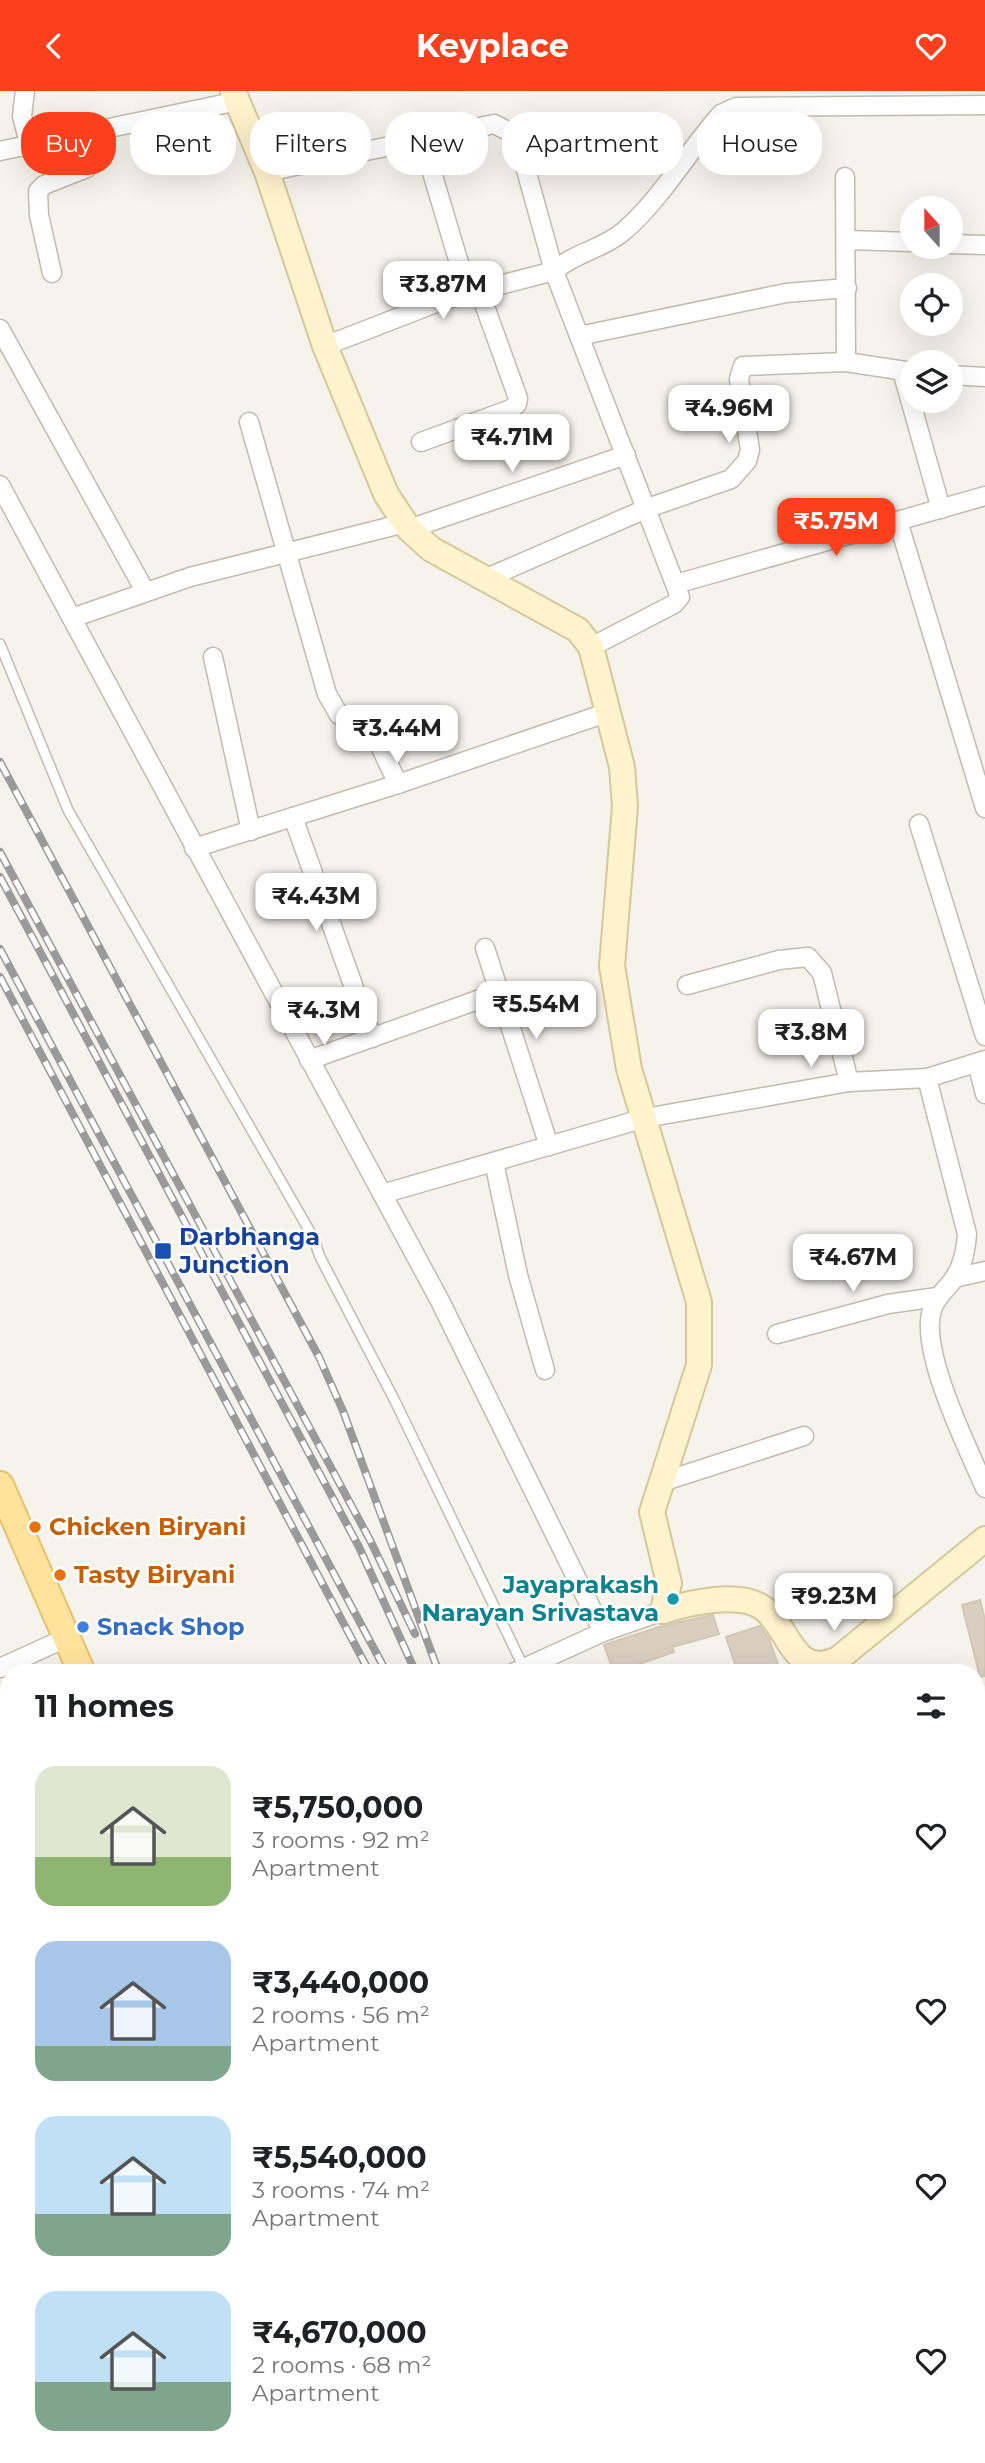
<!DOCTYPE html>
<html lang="en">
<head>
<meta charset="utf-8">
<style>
	:root { --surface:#fff; --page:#f6f6f6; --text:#202124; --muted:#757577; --accent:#fc3f1d }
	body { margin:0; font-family:Montserrat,sans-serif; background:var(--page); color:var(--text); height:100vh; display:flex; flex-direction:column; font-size:26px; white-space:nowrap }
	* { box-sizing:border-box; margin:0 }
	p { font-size:23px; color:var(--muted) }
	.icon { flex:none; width:38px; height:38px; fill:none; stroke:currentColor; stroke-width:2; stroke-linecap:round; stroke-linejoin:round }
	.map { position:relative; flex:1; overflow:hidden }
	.details { position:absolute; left:0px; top:1573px; width:985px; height:800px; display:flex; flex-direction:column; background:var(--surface); border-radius:28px 28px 0 0; box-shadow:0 7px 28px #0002 }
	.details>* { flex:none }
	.hud { position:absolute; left:21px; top:21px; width:943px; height:63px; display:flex; gap:14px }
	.needle { width:46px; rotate:339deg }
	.tools { position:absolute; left:900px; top:105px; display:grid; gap:14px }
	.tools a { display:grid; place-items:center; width:63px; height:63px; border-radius:50%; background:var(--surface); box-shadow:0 7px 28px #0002; font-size:35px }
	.price { position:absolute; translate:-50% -60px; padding:0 16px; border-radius:14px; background:#fff; color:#222; font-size:23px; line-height:46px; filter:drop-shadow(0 2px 4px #0008) }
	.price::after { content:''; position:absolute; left:50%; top:42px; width:21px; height:16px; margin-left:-10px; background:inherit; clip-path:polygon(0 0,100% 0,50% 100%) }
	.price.current { background:var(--accent); color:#fff }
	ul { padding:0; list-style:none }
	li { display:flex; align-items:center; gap:21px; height:175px; padding:0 35px }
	li span { display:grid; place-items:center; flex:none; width:196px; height:140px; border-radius:21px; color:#555 }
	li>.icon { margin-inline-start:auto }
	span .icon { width:84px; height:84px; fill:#fffc; stroke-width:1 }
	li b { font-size:30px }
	h2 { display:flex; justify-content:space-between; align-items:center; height:84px; padding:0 35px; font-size:30px }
	.pill { padding:0 24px; border-radius:28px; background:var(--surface); box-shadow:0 7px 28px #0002; font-size:24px; line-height:63px }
	.pill.current { background:var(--accent); color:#fff }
	header { display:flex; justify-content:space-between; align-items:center; height:91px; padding:0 35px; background:var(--accent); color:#fff; font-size:32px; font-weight:700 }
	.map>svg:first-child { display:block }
</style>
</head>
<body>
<header><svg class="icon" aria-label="back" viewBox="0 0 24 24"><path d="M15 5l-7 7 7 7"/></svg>Keyplace<svg class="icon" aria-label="heart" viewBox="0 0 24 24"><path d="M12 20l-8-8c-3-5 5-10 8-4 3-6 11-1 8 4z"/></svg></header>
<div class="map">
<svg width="985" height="2372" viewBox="0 0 985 2372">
	<rect width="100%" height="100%" fill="#f6f3ec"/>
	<!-- green -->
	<g fill="#d2eab5">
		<path d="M9,1792V1899L0,1902V1795Z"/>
		<path d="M9,2008V2116L0,2118V2031L4,2030L0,2010Z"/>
	</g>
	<!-- water -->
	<path fill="#a9d4f2" d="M9,2116V2364H447L449,2372H0V2118Z"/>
	<!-- building -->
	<g fill="#d8cfc1" stroke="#d3c7b4" stroke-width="2">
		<path d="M980,1509L985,1529V1585L980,1586L962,1514Z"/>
		<path d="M713,1524L719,1543L672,1556L674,1561L614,1582L604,1554L662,1535Z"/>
		<path d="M760,1535L769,1548L781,1582H738L726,1546Z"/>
	</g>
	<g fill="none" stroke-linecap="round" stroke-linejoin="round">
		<defs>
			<path id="service" d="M0,553L68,719L313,1146L320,1166L395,1310L524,1577"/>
			<g id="minor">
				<path d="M25,0L22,25L29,52"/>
				<path d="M422,48L468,202"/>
				<path d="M0,60L238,10"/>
				<path d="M267,81L494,33L514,43L520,57L554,180L446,208L325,255"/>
				<path d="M845,86L846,271"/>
				<path d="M848,149L912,151"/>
				<path d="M950,153L985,154"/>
				<path d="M52,182L39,124L38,100L44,94L87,77L81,42"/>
				<path d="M0,238L145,500"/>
				<path d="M579,245L786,202L847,197"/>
				<path d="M902,280L941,418"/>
				<path d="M950,284L985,286"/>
				<path d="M249,331L327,603L339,624L369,632L398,693"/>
				<path d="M421,351L511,318L517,313L518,307L479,199"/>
				<path d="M0,394L440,1210L603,1541"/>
				<path d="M898,430L985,717"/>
				<path d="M409,438L626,364"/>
				<path d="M487,487L648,417L731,388L747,370L750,359L739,288L743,275L846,271L912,281"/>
				<path d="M676,493L985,405"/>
				<path d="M72,527L190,486L405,432"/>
				<path d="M591,556L674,513L680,506L554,180C574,162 603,158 624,140C662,107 688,60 721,23L736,16L985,14"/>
				<path d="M213,566L251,740"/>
				<path d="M293,726L372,947"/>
				<path d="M919,733L985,945"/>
				<path d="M194,757L398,693L609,621"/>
				<path d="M485,857L549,1055"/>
				<path d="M687,894L779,869L808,866L822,882L849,991"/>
				<path d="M309,969L500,901"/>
				<path d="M977,972L985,1003"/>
				<path d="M927,987L967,1143C966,1160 963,1175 953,1189C945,1200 936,1206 932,1219C919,1260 968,1357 985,1397"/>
				<path d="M494,1071L518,1184L545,1279"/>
				<path d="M382,1103L645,1027L849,991L927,987L985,969"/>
				<path d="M954,1187L985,1180"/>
				<path d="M777,1243L888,1213L937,1206"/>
				<path d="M662,1391L804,1345"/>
				<path d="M0,1577L66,1547"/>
				<path d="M513,1582L603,1541L663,1520"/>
				<path d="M976,1920L985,1915"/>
				<path d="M976,2025L985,2034"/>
				<path d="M976,2194L985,2209"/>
				<path d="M976,2232L985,2228"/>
				<path d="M871,2364L876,2372"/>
			</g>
			<path id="tertiary" d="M0,1732L9,1728"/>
			<g id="secondary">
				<path d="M233,0L267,81L325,255L386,403L409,438L431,458L578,539L591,556L622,676L625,715L612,875L629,978L699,1211V1274L652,1421L669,1492L663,1520"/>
				<path d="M663,1520C688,1512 739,1500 763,1517C790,1537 793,1589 838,1568L985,1448"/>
			</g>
			<g id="primary">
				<path d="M0,1394L82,1582"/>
				<path d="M681,2364L684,2372"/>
			</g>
		</defs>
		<!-- service casing -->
		<use href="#service" stroke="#c2bbae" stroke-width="12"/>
		<!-- minor casing -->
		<use href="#minor" stroke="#c2bbae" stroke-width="21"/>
		<!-- tertiary casing -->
		<use href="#tertiary" stroke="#c2bbae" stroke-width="24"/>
		<!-- secondary casing -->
		<use href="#secondary" stroke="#d6c79b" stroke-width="28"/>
		<!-- primary casing -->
		<use href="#primary" stroke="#e6c16a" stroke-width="30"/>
		<!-- service -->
		<use href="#service" stroke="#fff" stroke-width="9"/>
		<!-- minor -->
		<use href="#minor" stroke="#fff" stroke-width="18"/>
		<!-- tertiary -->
		<use href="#tertiary" stroke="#fff" stroke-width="21"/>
		<!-- secondary -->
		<use href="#secondary" stroke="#fff3cd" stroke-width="24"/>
		<!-- primary -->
		<use href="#primary" stroke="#ffe39c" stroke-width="26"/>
		<defs>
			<g id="rail">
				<path d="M0,671L319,1266L343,1320L439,1582"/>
				<path d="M0,761L371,1451L415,1543"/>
				<path d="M0,786L359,1456L416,1582"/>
				<path d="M0,858L387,1582"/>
				<path d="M0,886L370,1582"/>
				<path d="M810,2364L815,2372"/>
				<path d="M831,2364L836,2372"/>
			</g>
		</defs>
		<!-- rail casing -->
		<use href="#rail" stroke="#9a9a9a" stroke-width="8"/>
		<!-- rail -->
		<use href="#rail" stroke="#fff" stroke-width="5" stroke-dasharray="16" stroke-linecap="butt"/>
	</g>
	<!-- markers -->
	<rect fill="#1a4fb4" stroke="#fff" stroke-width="2.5" x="154" y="1151" width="18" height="18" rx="3.5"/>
	<g fill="#e8710a" stroke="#fff" stroke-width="2.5">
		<circle cx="35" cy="1436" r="7"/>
		<circle cx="60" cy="1484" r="7"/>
	</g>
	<circle fill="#0f9aa8" stroke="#fff" stroke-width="2.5" cx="673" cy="1508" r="7"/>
	<circle fill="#3f7fe0" stroke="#fff" stroke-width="2.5" cx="83" cy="1536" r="7"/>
	<g text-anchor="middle" stroke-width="5" stroke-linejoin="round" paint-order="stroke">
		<!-- transit labels -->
		<g font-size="24" font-weight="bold" fill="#164399" stroke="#fff" text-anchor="start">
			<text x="179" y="1154">Darbhanga<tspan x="179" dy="28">Junction</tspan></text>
		</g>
		<!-- food labels -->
		<g font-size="24" font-weight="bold" fill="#c56008" stroke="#fff" text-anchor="start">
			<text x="49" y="1444">Chicken Biryani</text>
			<text x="74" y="1492">Tasty Biryani</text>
		</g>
		<!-- culture labels -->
		<g font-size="24" font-weight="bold" fill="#0d838f" stroke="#fff" text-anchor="end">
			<text x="659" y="1502">Jayaprakash<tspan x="659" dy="28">Narayan Srivastava</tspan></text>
		</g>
		<!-- shop labels -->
		<g font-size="24" font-weight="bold" fill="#366cbe" stroke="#fff" text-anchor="start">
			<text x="97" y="1544">Snack Shop</text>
		</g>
	</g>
</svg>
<div class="tools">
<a><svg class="needle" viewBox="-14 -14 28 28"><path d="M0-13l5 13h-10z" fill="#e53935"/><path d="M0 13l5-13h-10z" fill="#757577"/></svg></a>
<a><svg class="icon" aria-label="locate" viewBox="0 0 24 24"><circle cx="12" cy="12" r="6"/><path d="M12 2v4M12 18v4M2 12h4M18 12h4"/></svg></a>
<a><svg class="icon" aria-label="layers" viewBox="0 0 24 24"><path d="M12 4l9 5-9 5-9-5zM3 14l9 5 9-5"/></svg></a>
</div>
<b class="price" style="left:443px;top:230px">₹3.87M</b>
<b class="price" style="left:729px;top:354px">₹4.96M</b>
<b class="price" style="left:512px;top:383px">₹4.71M</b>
<b class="price current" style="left:836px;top:467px">₹5.75M</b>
<b class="price" style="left:397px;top:674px">₹3.44M</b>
<b class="price" style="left:316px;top:842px">₹4.43M</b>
<b class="price" style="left:536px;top:950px">₹5.54M</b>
<b class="price" style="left:324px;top:956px">₹4.3M</b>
<b class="price" style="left:811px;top:978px">₹3.8M</b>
<b class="price" style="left:853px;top:1203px">₹4.67M</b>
<b class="price" style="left:834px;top:1542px">₹9.23M</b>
<div class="hud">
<a class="pill current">Buy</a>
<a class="pill">Rent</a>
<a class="pill">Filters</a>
<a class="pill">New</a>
<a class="pill">Apartment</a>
<a class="pill">House</a>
</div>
<section class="details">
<h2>11 homes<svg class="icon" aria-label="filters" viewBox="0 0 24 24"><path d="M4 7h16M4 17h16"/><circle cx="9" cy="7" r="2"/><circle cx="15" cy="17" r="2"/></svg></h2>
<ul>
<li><span style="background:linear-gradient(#dfe7d0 65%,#8fb573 0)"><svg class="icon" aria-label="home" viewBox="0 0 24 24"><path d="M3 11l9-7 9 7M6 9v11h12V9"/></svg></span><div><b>₹5,750,000</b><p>3 rooms · 92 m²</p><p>Apartment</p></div><svg class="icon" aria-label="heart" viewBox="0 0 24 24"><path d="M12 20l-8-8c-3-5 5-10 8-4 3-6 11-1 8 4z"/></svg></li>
<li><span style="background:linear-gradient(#a9c7e8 75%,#7fa58c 0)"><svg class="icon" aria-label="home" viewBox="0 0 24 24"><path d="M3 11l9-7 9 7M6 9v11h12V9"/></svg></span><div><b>₹3,440,000</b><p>2 rooms · 56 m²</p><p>Apartment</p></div><svg class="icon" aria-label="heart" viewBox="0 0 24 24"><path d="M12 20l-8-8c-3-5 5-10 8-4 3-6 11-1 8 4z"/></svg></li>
<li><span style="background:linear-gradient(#bfe0f5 70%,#7fa58c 0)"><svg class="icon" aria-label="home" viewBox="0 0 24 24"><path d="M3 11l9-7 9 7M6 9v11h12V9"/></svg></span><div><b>₹5,540,000</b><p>3 rooms · 74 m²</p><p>Apartment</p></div><svg class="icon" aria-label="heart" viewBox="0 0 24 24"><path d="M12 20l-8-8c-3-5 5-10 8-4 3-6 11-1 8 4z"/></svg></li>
<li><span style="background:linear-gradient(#bfe0f5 65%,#7fa58c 0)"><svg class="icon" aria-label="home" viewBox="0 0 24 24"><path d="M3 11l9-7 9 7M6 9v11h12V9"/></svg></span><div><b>₹4,670,000</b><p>2 rooms · 68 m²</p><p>Apartment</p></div><svg class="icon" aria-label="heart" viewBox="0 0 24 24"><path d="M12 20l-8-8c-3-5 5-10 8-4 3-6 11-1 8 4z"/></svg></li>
</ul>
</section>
</div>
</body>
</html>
